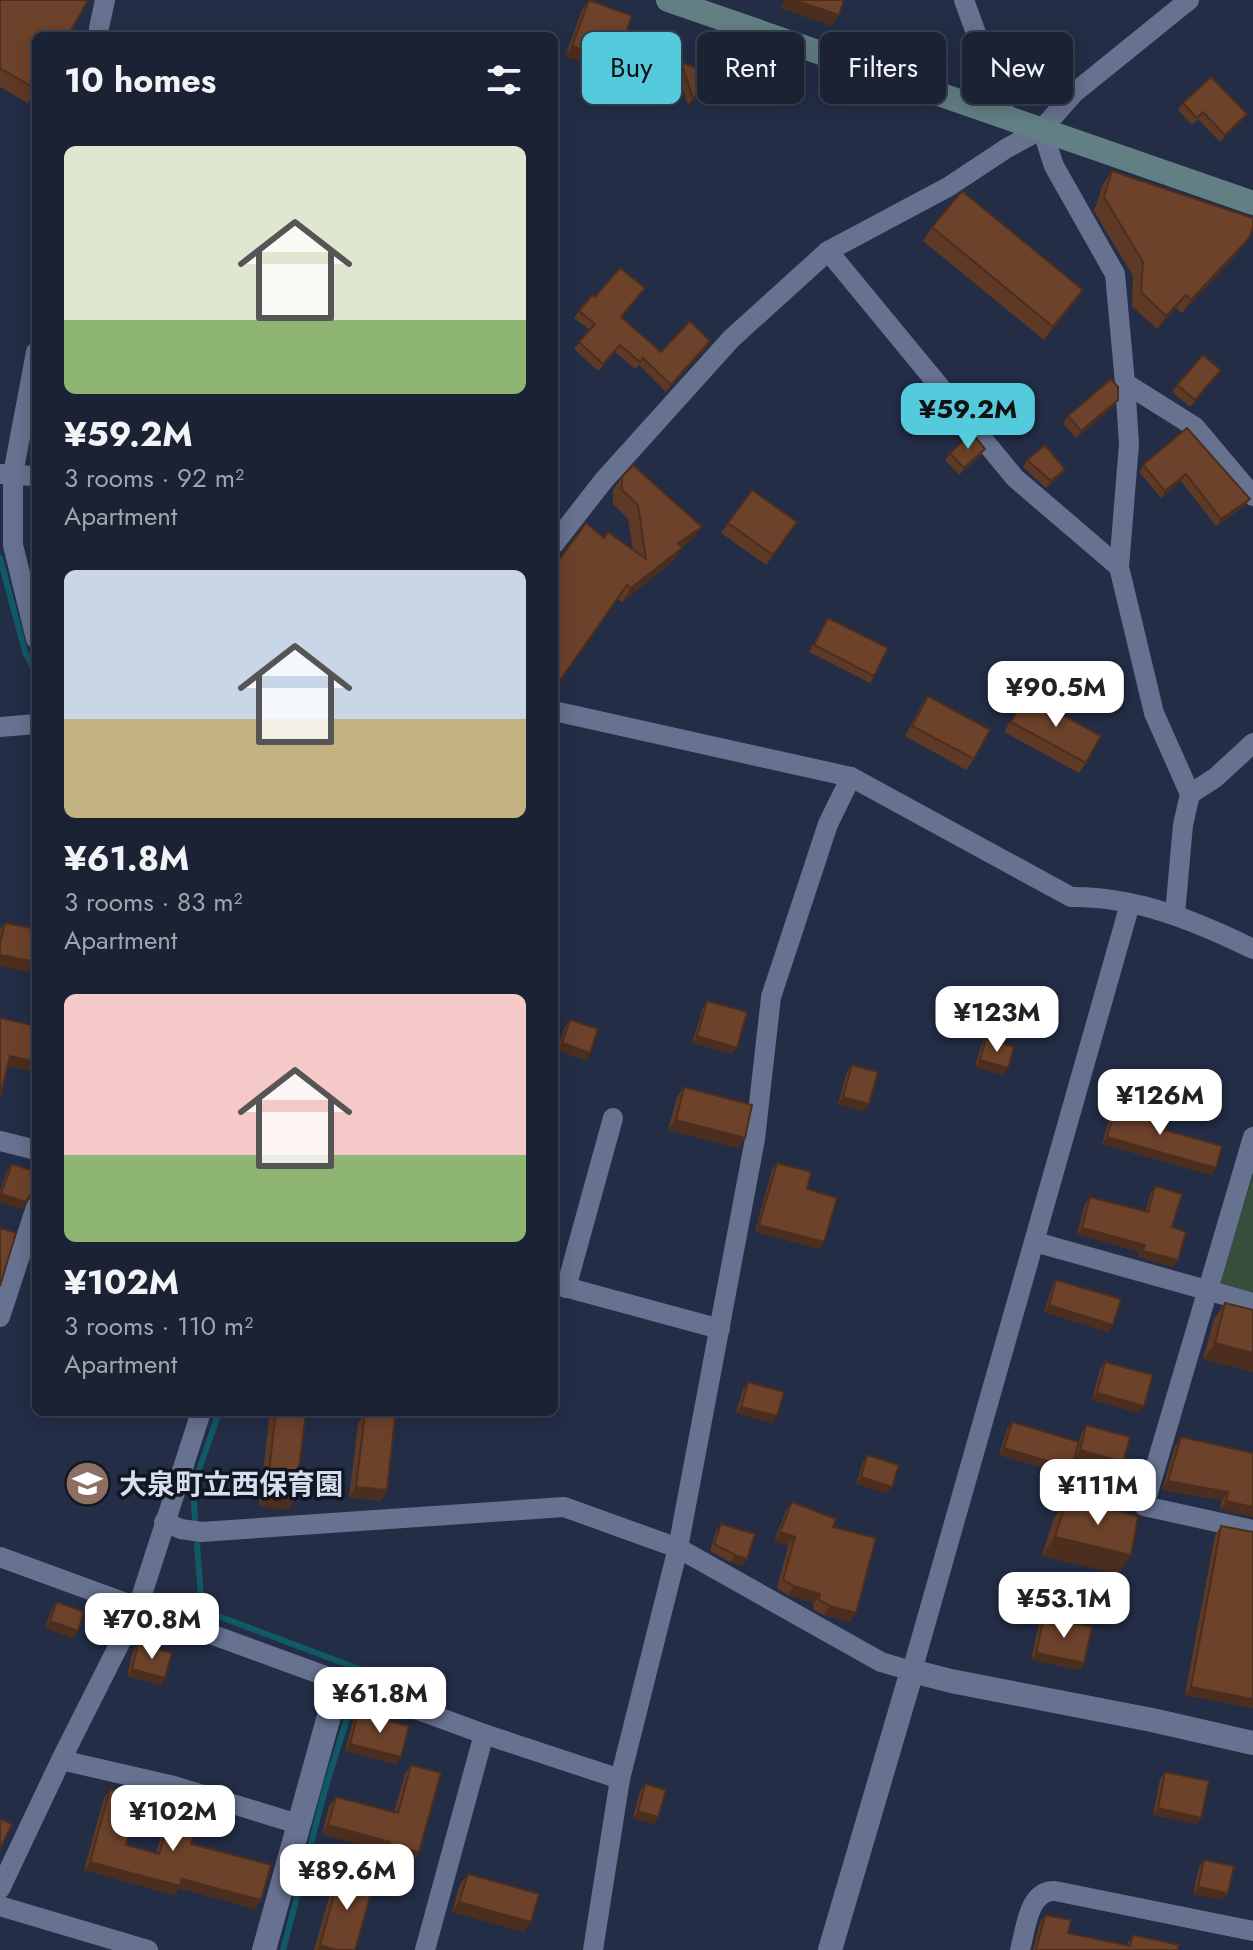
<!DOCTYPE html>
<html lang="en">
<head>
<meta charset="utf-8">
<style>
	:root { --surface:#1a2234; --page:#272f40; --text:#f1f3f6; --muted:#9fa4ac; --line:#383f4f; --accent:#54cadd }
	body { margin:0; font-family:Jost,"Noto Sans JP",sans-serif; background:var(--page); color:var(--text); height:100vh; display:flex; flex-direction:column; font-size:30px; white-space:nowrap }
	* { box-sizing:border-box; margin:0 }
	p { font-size:26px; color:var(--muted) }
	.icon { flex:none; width:44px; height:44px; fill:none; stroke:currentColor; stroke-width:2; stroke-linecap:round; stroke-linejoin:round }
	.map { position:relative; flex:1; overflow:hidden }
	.side { position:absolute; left:32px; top:32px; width:526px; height:1384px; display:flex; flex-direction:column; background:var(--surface); border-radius:12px; box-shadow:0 4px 20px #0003,0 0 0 2px var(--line) }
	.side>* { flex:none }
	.banner { position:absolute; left:582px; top:32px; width:550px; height:72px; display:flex; gap:16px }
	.price { position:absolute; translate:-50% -68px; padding:0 18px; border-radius:16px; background:#fff; color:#222; font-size:26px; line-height:52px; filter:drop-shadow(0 2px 4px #0008) }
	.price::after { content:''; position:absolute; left:50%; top:48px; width:24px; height:18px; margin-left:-12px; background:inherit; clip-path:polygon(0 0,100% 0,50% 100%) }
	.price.active { background:var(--accent); color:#111 }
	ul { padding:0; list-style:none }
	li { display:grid; align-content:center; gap:16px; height:424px; padding:0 32px }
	li span { display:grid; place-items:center; height:248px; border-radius:12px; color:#555 }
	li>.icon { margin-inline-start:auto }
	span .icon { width:144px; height:144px; fill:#fffc; stroke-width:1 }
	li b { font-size:34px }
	h2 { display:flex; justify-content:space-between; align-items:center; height:96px; padding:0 32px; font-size:34px }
	.pill { padding:0 28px; border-radius:12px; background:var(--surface); box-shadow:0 4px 20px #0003,0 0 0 2px var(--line); font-size:28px; line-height:72px }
	.pill.active { background:var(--accent); color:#111 }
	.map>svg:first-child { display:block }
</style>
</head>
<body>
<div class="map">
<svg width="1253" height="1950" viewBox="0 0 1253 1950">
	<rect width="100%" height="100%" fill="#232d46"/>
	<!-- green -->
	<path fill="#354f3c" d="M1253,1175V1292L1219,1284Z"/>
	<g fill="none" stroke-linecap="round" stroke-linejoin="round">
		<!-- stream -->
		<g stroke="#105966" stroke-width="6">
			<path d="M0,558L25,652L36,673"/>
			<path d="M199,1470L219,1412"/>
			<path d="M193,1486L195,1521"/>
			<path d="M197,1545L202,1610L362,1670L326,1786L283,1950"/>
		</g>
		<!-- minor -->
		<g stroke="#677290" stroke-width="20">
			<path d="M964,0L1006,116"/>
			<path d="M99,36V28L105,0"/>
			<path d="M1042,129L1054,166L1115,274L1125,383L1129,444L1119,567L1154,713L1190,794L1183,825L1175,914"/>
			<path d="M828,251L1015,478L1119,567"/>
			<path d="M36,352L13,474V545L36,639"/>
			<path d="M1125,383L1195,427L1253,496"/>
			<path d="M0,474L33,476L36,477"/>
			<path d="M554,544L604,480L731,339L828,251L948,187L1007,148L1042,129L1074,93L1189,0"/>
			<path d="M554,711L851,777L1071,897C1135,896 1196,921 1253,949"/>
			<path d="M0,727L36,724"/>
			<path d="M1190,794L1215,778L1253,743"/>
			<path d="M1253,1137L1144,1506L1253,1530"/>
			<path d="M0,1141L36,1150"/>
			<path d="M1035,1242L1253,1303"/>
			<path d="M554,1284L720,1329"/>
			<path d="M566,1288L613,1118"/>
			<path d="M0,1317L36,1207"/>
			<path d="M164,1522L181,1529L201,1532L564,1507L678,1548L881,1662L912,1671L1130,904"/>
			<path d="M0,1557L484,1734L620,1779"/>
			<path d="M61,1760L174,1786L298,1824"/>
			<path d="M0,1889L61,1760L138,1607L201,1412"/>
			<path d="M0,1906L148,1950"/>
			<path d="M425,1950L484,1734"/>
			<path d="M593,1950L620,1779L678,1548L755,1139L771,997L828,824L851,777"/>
			<path d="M1020,1950C1026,1929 1028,1890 1055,1891L1253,1931"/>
		</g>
		<!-- tertiary -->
		<g stroke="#677290" stroke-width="24">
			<path d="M264,1950L339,1680"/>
			<path d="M830,1950L912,1671L951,1681L1152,1720L1253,1743"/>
		</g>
		<!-- secondary -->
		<path stroke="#627f83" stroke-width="24" d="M668,0L1253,203"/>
	</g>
	<!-- wall -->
	<g fill="#5e3925">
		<path d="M0,0L36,36V91L28,103L0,87Z"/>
		<path d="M589,0L616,62L609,72L565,56L582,10Z"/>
		<path d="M681,62L713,83L688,105L676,69Z"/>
		<path d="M1183,103L1247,114L1242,121L1220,142L1198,119L1192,125L1178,110Z"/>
		<path d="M1112,171L1249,238L1240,251L1182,313L1176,308L1157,329L1132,306L1133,276L1094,211L1103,184Z"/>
		<path d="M932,227L1083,290L1044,340L923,241Z"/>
		<path d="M579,311L622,318L661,352L706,348L666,392L639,365L635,369L615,352L598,371L574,349L590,330L574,318Z"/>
		<path d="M1221,370L1190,407L1172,392L1177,385Z"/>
		<path d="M1114,406L1076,438L1063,423L1068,416Z"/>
		<path d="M1187,428L1245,506L1216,526L1181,481L1161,498L1140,473V470L1145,463Z"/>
		<path d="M950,453L980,456L959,475L945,460Z"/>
		<path d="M1027,460L1065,469L1060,476L1046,488L1023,467Z"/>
		<path d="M622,477L692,540L682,547L673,561L622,602L618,599L554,688V567L604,538L633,550L628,519L613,504V490Z"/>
		<path d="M752,490L797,522L766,565L721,533Z"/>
		<path d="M828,618L874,676L870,683L809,652Z"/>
		<path d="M1026,695L1086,763L1079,773L1004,732Z"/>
		<path d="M928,696L974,759L966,770L905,736L921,706Z"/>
		<path d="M5,923L0,966V929Z"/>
		<path d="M707,1001L732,1054L692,1043L703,1008Z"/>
		<path d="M570,1020L590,1053L585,1060L557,1050L565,1027Z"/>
		<path d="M986,1039L1003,1075L975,1067L981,1046Z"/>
		<path d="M852,1065L869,1104L864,1111L838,1104L847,1072Z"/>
		<path d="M684,1087L745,1138L738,1148L668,1130L677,1097Z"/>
		<path d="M1116,1105L1165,1130L1216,1168L1211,1175L1102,1144L1111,1112Z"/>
		<path d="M777,1163L807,1189L820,1249L755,1232L772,1170Z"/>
		<path d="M12,1164L36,1172V1195L29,1197L22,1209L0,1202V1191L7,1171Z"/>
		<path d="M1155,1186L1172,1227L1173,1267L1138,1257L1140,1252L1077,1234L1085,1204L1090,1197L1145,1212L1151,1193Z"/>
		<path d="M1056,1280L1113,1325L1108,1332L1044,1312L1052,1287Z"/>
		<path d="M1225,1303L1253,1310V1372L1203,1359L1214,1319Z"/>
		<path d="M1105,1362L1139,1413L1092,1400L1100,1369Z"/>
		<path d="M748,1382L777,1416L772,1423L736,1413L743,1389Z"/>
		<path d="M270,1412H306L288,1510L259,1506Z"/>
		<path d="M365,1414L387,1490L380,1501L349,1497L358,1424Z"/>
		<path d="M1012,1422L1079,1442L1082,1432L1086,1425L1123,1462L1119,1469L1075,1457L1071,1468L1067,1475L999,1455L1007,1429Z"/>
		<path d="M1181,1437L1253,1517L1220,1509L1222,1500L1162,1490L1175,1446Z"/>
		<path d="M867,1455L887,1493L856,1484L863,1462Z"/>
		<path d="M1067,1499L1131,1555L1118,1574L1042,1556L1054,1518Z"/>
		<path d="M792,1502L833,1527L856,1613L850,1622L823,1615L813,1609L814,1603L788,1595L777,1588L788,1546L774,1541L786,1511Z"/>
		<path d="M721,1524L747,1559L742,1566L730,1562L710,1551L716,1531Z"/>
		<path d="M1221,1526L1253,1532V1708L1185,1695L1215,1535Z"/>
		<path d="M57,1602L78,1631L73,1638L45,1628L52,1609Z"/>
		<path d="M1044,1617L1084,1663L1080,1670L1031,1660L1039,1624Z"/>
		<path d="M138,1644L161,1685L127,1676L133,1651Z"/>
		<path d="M358,1713L401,1757L396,1764L345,1751L353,1720Z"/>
		<path d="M411,1765L419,1852L413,1861L383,1853L384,1851L322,1834L329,1806L336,1797L394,1812L405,1774Z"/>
		<path d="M1165,1772L1201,1818L1196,1824L1153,1815L1160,1779Z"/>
		<path d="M645,1784L658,1817L654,1824L633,1818L640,1791Z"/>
		<path d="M110,1789L126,1845L156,1853L168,1814L174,1806L191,1844L261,1900L255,1909L179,1888L174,1895L84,1870L104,1798Z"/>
		<path d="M1204,1860L1224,1900L1193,1894L1199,1867Z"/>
		<path d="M341,1870L355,1950H314L334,1880Z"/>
		<path d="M468,1874L524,1932L452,1912L460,1884Z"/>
		<path d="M1045,1915L1068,1933L1127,1946L1128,1942L1133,1935L1177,1950H1033L1040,1922Z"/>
	</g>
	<!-- shaded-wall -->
	<g fill="#4c2e1e">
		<path d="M785,0H794L839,15L832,26L780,8Z"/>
		<path d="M572,46L616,62L609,72L565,56Z"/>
		<path d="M718,76L713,83L688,105L693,98Z"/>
		<path d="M1247,114L1242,121L1220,142L1225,135Z"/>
		<path d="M1249,238L1240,251L1182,313L1191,300Z"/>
		<path d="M1083,290L1074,304L1044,340L1053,327Z"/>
		<path d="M1186,295L1176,308L1157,329L1166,316Z"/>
		<path d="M710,341L706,348L666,392L671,385Z"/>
		<path d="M1118,400L1114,406L1076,438L1081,431Z"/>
		<path d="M985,449L980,456L959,475L964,468Z"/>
		<path d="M1065,469L1060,476L1046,488L1051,481Z"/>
		<path d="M1186,474L1181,481L1161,498L1165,491Z"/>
		<path d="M1250,499L1245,506L1216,526L1221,519Z"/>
		<path d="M702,527L692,540L668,557L678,543Z"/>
		<path d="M682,548L673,561L622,602L631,588Z"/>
		<path d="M0,955L36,962V974L0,966Z"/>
		<path d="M697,1036L737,1048L732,1054L692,1043Z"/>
		<path d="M562,1043L590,1053L585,1060L557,1050Z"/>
		<path d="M10,1056L36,1062V1073L3,1065Z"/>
		<path d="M980,1060L1008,1068L1003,1075L975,1067Z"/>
		<path d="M843,1097L869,1104L864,1111L838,1104Z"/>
		<path d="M676,1120L745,1138L738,1148L668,1130Z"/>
		<path d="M1107,1137L1216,1168L1211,1175L1102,1144Z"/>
		<path d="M36,1189V1195L28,1197L33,1190Z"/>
		<path d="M1,1194L26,1202L22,1209L0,1202V1196Z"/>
		<path d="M759,1225L824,1242L820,1249L755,1232Z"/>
		<path d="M1082,1228L1145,1245L1140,1252L1077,1234Z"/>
		<path d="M1143,1251L1178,1260L1173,1267L1138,1257Z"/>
		<path d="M1049,1305L1113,1325L1108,1332L1044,1312Z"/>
		<path d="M1215,1343L1253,1353V1372L1203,1359Z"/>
		<path d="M1097,1393L1144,1406L1139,1413L1092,1400Z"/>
		<path d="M741,1407L777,1416L772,1423L736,1413Z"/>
		<path d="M1004,1448L1071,1468L1067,1475L999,1455Z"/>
		<path d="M1080,1450L1123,1462L1119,1469L1075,1457Z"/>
		<path d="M861,1477L892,1487L887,1493L856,1484Z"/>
		<path d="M1168,1481L1228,1492L1222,1500L1162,1490Z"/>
		<path d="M356,1487L387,1490L380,1501L349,1497Z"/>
		<path d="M266,1496L295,1499L288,1510L259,1506Z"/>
		<path d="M1226,1501L1253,1507V1517L1220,1509Z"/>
		<path d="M780,1532L795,1537L788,1546L774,1541Z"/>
		<path d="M1055,1537L1131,1555L1118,1574L1042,1556Z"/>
		<path d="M735,1555L747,1559L742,1566L730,1562Z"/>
		<path d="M794,1586L820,1594L814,1603L788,1595Z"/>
		<path d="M830,1606L856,1613L850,1622L823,1615Z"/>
		<path d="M50,1621L78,1631L73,1638L45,1628Z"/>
		<path d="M1036,1653L1084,1663L1080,1670L1031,1660Z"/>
		<path d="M132,1669L165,1678L161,1685L127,1676Z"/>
		<path d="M1191,1687L1253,1699V1708L1185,1695Z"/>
		<path d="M350,1744L401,1757L396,1764L345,1751Z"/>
		<path d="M1158,1808L1201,1818L1196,1824L1153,1815Z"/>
		<path d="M638,1811L658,1817L654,1824L633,1818Z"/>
		<path d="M328,1825L390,1842L384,1851L322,1834Z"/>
		<path d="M389,1844L419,1852L413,1861L383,1853Z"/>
		<path d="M90,1862L182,1879L261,1900L255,1909L179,1888L174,1895L84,1870Z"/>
		<path d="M1198,1887L1228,1893L1224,1900L1193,1894Z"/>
		<path d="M459,1902L531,1922L524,1932L452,1912Z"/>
		<path d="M320,1945L336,1950H317Z"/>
	</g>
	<!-- building -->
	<g fill="#6d422b" stroke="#4c2e1e" stroke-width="2">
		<path d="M0,0H88L68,36H36V89L0,68Z"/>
		<path d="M589,0L632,16L616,62L572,46Z"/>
		<path d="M794,0H844L839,15Z"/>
		<path d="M681,62L718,76L693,98Z"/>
		<path d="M1211,77L1247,114L1225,135L1203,112L1197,118L1183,103Z"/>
		<path d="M1112,171L1253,218V227L1249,238L1191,300L1186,295L1166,316L1141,292L1143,262L1104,197Z"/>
		<path d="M962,191L1083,290L1053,327L932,227Z"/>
		<path d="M620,268L645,288L621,317L661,352L690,321L710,341L671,385L643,358L640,362L620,345L603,364L579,342L595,324L579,311L592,295L595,297Z"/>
		<path d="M1203,355L1221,370L1195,400L1177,385Z"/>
		<path d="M1111,379L1118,387V400L1081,431L1068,416Z"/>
		<path d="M1187,428L1250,499L1221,519L1186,474L1165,491L1144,466L1145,463Z"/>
		<path d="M972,433L985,449L964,468L950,453Z"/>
		<path d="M1045,445L1065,469L1051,481L1027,460Z"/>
		<path d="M633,465L702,527L678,543L682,548L631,588L627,585L558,683L554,680V567L586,523L604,538L608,532L646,559L638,505L622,490V477Z"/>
		<path d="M752,490L797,522L773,555L728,523Z"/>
		<path d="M828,618L888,648L874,676L814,645Z"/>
		<path d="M1026,695L1101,736L1086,763L1011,722Z"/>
		<path d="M928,696L990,730L974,759L912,726Z"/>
		<path d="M5,923L36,929V962L0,955V944Z"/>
		<path d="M707,1001L747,1012L737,1048L697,1036Z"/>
		<path d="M0,1018L36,1026V1062L10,1056L0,1097Z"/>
		<path d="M570,1020L598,1029L590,1053L562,1043Z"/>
		<path d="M986,1039L1014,1047L1008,1068L980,1060Z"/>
		<path d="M852,1065L878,1072L869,1104L843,1097Z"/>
		<path d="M684,1087L752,1105L745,1138L676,1120Z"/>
		<path d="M1116,1105L1168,1120L1165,1130L1222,1146L1216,1168L1107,1137Z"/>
		<path d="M777,1163L811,1172L807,1189L837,1198L824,1242L759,1225Z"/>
		<path d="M12,1164L36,1172V1189L33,1190L26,1202L1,1194Z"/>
		<path d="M1155,1186L1182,1194L1172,1227L1186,1232L1178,1260L1143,1251L1145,1245L1082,1228L1090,1197L1148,1212Z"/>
		<path d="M0,1228L16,1233L0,1286Z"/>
		<path d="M1056,1280L1121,1299L1113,1325L1049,1305Z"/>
		<path d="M1225,1303L1253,1310V1353L1215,1343Z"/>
		<path d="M1105,1362L1153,1375L1144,1406L1097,1393Z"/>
		<path d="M748,1382L784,1392L777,1416L741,1407Z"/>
		<path d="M276,1412H306L295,1499L266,1496Z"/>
		<path d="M365,1414L395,1417L387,1490L356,1487Z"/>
		<path d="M1012,1422L1079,1442L1071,1468L1004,1448Z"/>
		<path d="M1086,1425L1130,1437L1123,1462L1080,1450Z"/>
		<path d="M1181,1437L1253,1453V1507L1226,1501L1228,1492L1168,1481Z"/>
		<path d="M867,1455L899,1465L892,1487L861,1477Z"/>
		<path d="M1067,1499L1138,1516L1131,1555L1055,1537Z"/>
		<path d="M792,1502L836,1519L833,1527L876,1538L856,1613L830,1606L819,1600L820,1594L794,1586L783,1580L795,1537L780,1532Z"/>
		<path d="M721,1524L755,1534L747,1559L735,1555L714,1544Z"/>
		<path d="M1221,1526L1253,1532V1699L1191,1687Z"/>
		<path d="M57,1602L84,1612L78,1631L50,1621Z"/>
		<path d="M1044,1617L1092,1627L1084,1663L1036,1653Z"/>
		<path d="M138,1644L172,1653L165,1678L132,1669Z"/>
		<path d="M358,1713L409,1726L401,1757L350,1744Z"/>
		<path d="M411,1765L441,1773L419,1852L389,1844L390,1842L328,1825L336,1797L398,1813Z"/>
		<path d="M1165,1772L1209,1781L1201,1818L1158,1808Z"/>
		<path d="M645,1784L666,1790L658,1817L638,1811Z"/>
		<path d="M110,1789L139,1797L126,1845L159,1854L174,1806L200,1814L191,1844L271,1865L261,1900L182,1879L180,1886L90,1862Z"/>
		<path d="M0,1819L12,1824L1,1847L0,1846Z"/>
		<path d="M1204,1860L1234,1866L1228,1893L1198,1887Z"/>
		<path d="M341,1870L375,1879L355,1950H336L320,1945Z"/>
		<path d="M468,1874L539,1894L531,1922L459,1902Z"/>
		<path d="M1045,1915L1071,1920L1068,1933L1130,1946L1133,1935L1179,1945L1177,1950H1036Z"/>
	</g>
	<!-- icons -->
	<defs>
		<symbol id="school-disc" viewBox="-11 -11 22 22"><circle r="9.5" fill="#8d6e63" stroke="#111621"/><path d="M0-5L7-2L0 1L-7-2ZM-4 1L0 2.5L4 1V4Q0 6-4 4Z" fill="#fff"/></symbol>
	</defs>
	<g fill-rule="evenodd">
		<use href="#school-disc" x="62" y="1458" width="51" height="51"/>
	</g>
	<g text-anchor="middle" stroke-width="7" stroke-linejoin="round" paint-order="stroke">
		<!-- poi labels -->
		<g font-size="28" font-weight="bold" fill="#d7deef" stroke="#111621" text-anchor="start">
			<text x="119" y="1494">大泉町立西保育園</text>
		</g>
	</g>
</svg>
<b class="price active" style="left:968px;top:451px">¥59.2M</b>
<b class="price" style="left:1056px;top:729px">¥90.5M</b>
<b class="price" style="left:997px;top:1054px">¥123M</b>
<b class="price" style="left:1160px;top:1137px">¥126M</b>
<b class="price" style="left:1098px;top:1527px">¥111M</b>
<b class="price" style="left:1064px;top:1640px">¥53.1M</b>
<b class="price" style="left:152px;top:1661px">¥70.8M</b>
<b class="price" style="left:380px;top:1735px">¥61.8M</b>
<b class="price" style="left:173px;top:1853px">¥102M</b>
<b class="price" style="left:347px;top:1912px">¥89.6M</b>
<div class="banner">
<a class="pill active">Buy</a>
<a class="pill">Rent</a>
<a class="pill">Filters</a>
<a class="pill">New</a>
</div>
<section class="side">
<h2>10 homes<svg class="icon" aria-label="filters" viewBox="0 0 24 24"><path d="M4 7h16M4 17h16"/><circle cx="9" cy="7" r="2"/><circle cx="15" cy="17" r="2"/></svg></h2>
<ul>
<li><span style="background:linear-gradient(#dfe7d0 70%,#8fb573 0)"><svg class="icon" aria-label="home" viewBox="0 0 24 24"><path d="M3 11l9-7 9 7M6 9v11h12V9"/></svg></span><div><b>¥59.2M</b><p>3 rooms · 92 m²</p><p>Apartment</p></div></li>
<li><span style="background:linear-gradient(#c9d6e8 60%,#c2b280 0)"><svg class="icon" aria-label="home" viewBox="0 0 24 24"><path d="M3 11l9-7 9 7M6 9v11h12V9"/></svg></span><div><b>¥61.8M</b><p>3 rooms · 83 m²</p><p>Apartment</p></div></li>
<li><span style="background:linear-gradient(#f6c9c9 65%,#8fb573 0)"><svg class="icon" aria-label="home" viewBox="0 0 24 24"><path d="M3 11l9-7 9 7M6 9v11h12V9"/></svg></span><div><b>¥102M</b><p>3 rooms · 110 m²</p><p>Apartment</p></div></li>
</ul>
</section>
</div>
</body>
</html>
